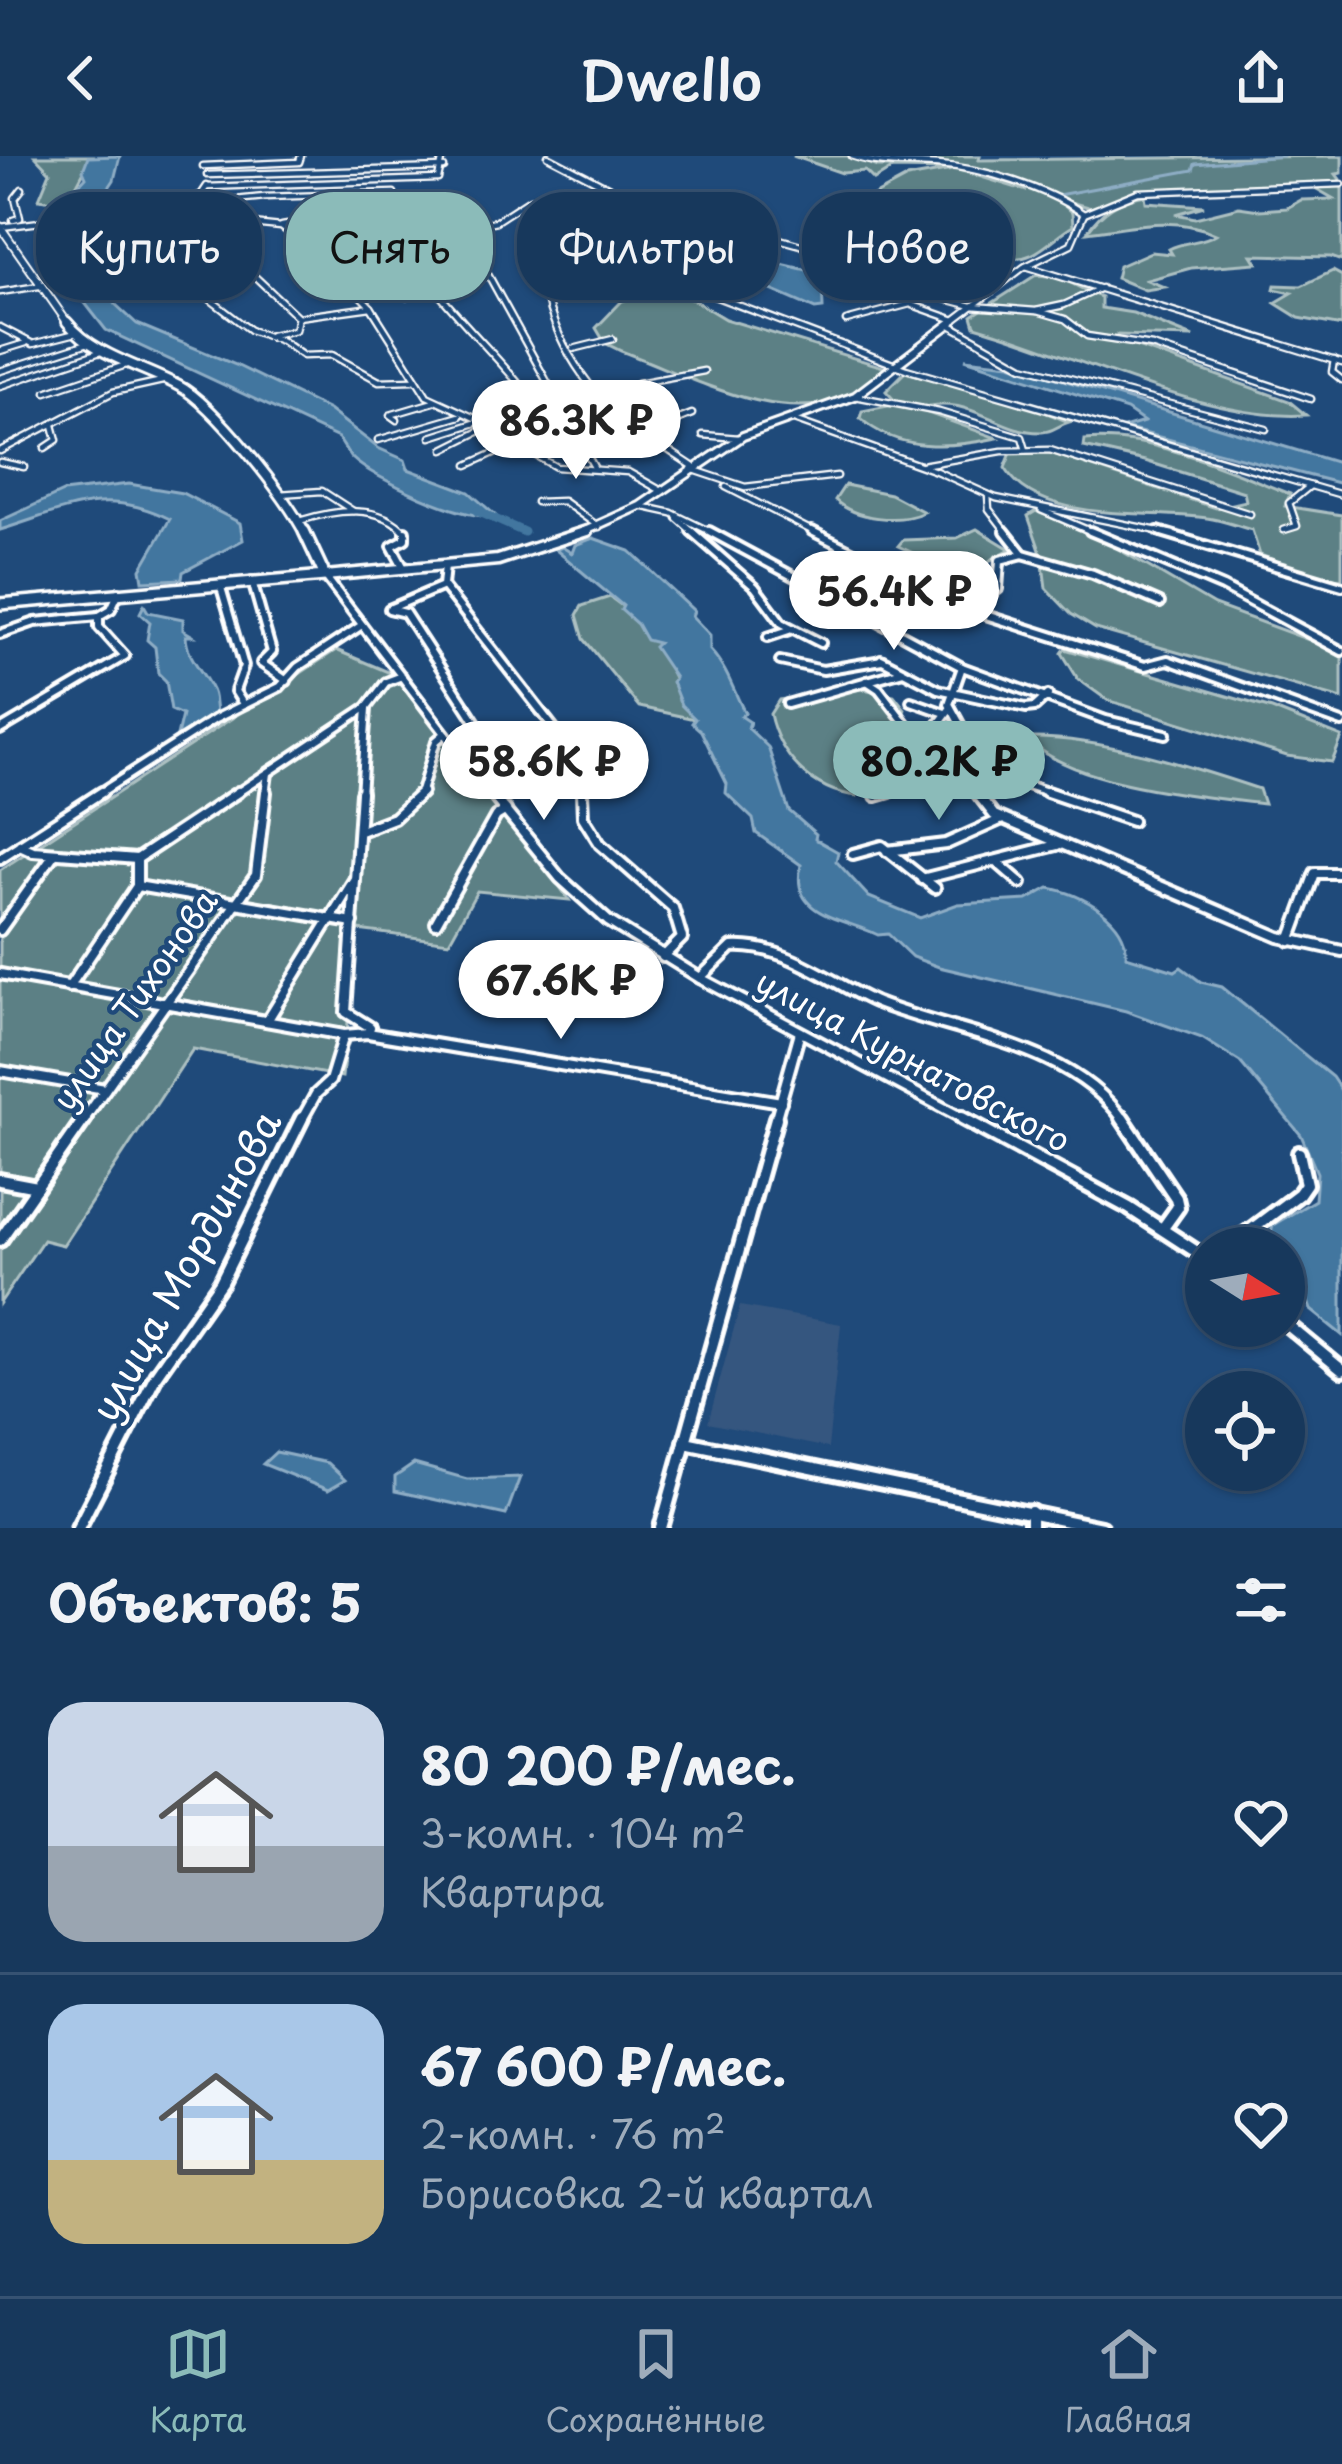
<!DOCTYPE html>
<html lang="ru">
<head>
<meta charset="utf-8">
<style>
	:root { --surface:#17385c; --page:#203f62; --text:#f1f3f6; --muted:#9eacbb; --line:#365272; --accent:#8bbbb9 }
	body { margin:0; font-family:"Playpen Sans",sans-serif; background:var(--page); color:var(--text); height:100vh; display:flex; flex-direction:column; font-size:45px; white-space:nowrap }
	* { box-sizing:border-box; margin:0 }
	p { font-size:39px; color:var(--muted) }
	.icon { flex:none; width:66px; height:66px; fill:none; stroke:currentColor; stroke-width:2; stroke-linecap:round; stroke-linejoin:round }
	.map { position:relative; height:1372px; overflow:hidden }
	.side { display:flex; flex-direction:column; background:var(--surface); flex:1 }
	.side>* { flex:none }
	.top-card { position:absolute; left:36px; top:36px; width:1272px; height:108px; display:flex; gap:24px }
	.needle { width:78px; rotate:101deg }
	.buttons { position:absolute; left:1185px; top:1071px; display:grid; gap:24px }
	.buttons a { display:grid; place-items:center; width:120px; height:120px; border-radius:50%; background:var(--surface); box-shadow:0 3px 9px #0004,0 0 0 3px var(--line); font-size:60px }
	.price { position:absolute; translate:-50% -102px; padding:0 27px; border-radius:42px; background:#fff; color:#222; font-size:39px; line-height:78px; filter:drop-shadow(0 3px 6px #0008) }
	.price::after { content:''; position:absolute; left:50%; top:72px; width:36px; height:27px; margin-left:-18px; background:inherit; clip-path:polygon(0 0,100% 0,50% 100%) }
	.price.current { background:var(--accent); color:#111 }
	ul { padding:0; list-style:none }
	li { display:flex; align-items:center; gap:36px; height:300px; padding:0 48px }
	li+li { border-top:3px solid var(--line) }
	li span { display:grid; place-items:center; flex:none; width:336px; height:240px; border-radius:36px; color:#555 }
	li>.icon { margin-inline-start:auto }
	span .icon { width:144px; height:144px; fill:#fffc; stroke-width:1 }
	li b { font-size:51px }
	h2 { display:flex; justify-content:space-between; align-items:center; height:144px; padding:0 48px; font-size:51px }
	.tag { padding:0 42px; border-radius:48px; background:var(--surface); box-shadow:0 3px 9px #0004,0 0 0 3px var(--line); font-size:42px; line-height:108px }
	.tag.current { background:var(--accent); color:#111 }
	header { display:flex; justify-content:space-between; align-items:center; height:156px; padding:0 48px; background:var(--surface); font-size:54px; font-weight:600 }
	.tabs { display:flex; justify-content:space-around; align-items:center; height:168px; border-top:3px solid var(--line); background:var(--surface); font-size:33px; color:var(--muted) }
	.tabs a { display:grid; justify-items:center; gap:6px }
	.tabs .current { color:var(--accent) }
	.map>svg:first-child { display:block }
</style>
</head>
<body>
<header><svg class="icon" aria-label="back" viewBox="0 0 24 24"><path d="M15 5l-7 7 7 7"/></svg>Dwello<svg class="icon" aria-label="share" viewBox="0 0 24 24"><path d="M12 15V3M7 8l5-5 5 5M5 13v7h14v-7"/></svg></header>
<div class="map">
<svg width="1342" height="1372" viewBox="0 0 1342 1372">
	<rect width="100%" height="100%" fill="#1f4a7a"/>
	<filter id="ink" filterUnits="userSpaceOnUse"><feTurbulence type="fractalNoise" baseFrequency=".00833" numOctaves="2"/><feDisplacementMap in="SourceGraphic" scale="24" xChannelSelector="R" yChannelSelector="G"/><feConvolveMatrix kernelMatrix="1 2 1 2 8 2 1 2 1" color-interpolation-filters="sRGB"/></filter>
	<g filter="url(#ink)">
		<!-- built -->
		<path fill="#36567f" d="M740,1150L841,1168L828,1292L708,1267Z"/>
		<!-- green -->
		<g fill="#5b8085" stroke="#adc0c2" stroke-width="3">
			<path d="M35,0H92L67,47L39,43L50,16Z"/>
			<path d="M793,0H849L877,11H949L1027,35L963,11L890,9L857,0H980L979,4L1342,0V17L1336,18L1342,26L1149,34L1091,52L1056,42L1072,57L1073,70C1051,82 1034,109 1005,101L996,84L961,68L963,62L927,63L940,43L901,44L900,50L914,53L909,63L885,54L884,46L868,43L907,22L952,14L892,13L874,24L865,15L842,17Z"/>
			<path d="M1342,30V105L1331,101L1252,99L1257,107L1191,112L1147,124L1164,131L1145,134L1116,122L1119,110L1151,96L1172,98L1169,93C1184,85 1202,87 1216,78C1173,58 1132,71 1087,76C1102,54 1118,44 1145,39L1146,46L1204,50L1176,58L1195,62L1239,51L1259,54L1287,52L1301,44L1334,43L1315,32Z"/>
			<path d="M1333,115L1342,120V170L1299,162L1275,147L1292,137L1274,133L1275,129L1301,130Z"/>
			<path d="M1036,119C1069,120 1073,131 1101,141V152L1133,157L1193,181L1117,179L1118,184L1289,245L1306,259C1207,266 1073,197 975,170L972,160Z"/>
			<path d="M667,128L725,163L887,212C875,221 862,233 849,240C779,272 687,219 621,195L605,187L596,172L622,145Z"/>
			<path d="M905,216L1021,246L1069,266C1058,269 1053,276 1042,276C996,277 971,236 917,253L997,282C950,292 898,296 860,262L862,255L898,248L886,235Z"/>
			<path d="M1085,284C1153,278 1228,314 1290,338L1285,350L1342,359V423L1321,421L1260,399L1252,374C1237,370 1222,364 1207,362C1152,353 1041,370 1005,312L1011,297L1041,294L1216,352L1246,345L1244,336L1145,305L1084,291Z"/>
			<path d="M845,329L890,338L924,356C898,368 855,363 835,344Z"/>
			<path d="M1036,355L1101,383L1214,449L1342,496V543L1096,473L1071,458L1046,432L1042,400L1028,360Z"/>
			<path d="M977,373L1010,393L963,420L898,390L903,384L957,382Z"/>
			<path d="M610,441L649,470L694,563L639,551L584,483L577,459L582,450Z"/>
			<path d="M1065,493L1272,553L1342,581L1332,606L1287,600L1107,544L1078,523L1062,497Z"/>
			<path d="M336,494L393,518L507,656L569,744L477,735L449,786L358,774L342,921L193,893L63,1089L43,1084L0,1147V714Z"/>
			<path d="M863,533L894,539L905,553L890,596L869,603L857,640C812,635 779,600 770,558L779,544Z"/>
			<path d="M1028,582C1097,580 1193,611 1259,633L1264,648C1205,641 1066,629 1028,582Z"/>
		</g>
		<!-- water -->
		<g fill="#42769f" stroke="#8eadc5" stroke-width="3">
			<path d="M120,0L114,24L94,54L68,52L64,45L86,21L83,14L88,1Z"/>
			<path d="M63,63H86L82,77L90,94L88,111L102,136L137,168L236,209L329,254L378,292L405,304L408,313L469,336L495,359C466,367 370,320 353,303C349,300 343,289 338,282L106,174L63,119L66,114L58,108L57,74Z"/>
			<path d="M756,102L828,119L822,128L823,152L815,153L746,123L736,110L737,104Z"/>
			<path d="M965,203L1010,208L1342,308V328L1124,272L1144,266L1127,254Z"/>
			<path d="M129,328L182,337L240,367L243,384L183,416L182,423L143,425L141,413L170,363C103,330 66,354 0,374V365L63,336Z"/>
			<path d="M593,382L630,395L694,455L692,460L710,479V494C728,513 734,537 745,557L741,560L750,566L748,572L768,591L789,655L816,678L815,683L838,696L836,705L869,741L920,762L958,748L1027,744L1049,732C1081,737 1129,764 1126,800L1175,815L1181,811L1201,826L1222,831L1332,921L1342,936V1179L1311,1154L1303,1130L1284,1112V1092H1268L1273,1069L1315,1044L1317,1017L1301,979L1240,906L1202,882L1126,855L939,811L912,801L888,778L878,779C844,762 789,761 801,709L756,677L753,663L726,637L727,628L701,575L692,567L695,563L681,549L672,526L675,522L654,491L658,487L646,484L637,468L621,454L623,450L556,394L562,391L572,397L575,389Z"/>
			<path d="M144,449L148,456L183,463V474L193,480H186C187,502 201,512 211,532C217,542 213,548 217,559L177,580L182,559L171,554L166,525L158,517L155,491L147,484L150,466L140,457Z"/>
			<path d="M276,1296L327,1307L345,1324L328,1334L263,1308Z"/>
			<path d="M414,1308L467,1323L520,1321L506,1359L395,1335V1321Z"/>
		</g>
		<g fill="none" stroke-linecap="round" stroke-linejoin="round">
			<!-- stream -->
			<path stroke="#8eadc5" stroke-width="3" d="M1058,39L1193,14L1195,8L1283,0"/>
			<!-- river -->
			<path stroke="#42769f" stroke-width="9" d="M477,355L524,376"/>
			<defs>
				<g id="minor-far3">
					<path d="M203,10L299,6L301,0"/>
					<path d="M207,19L444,12"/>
					<path d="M207,31L438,23L443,0"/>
					<path d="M357,38L404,84"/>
					<path d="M620,39L801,89L859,112L874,124L972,150L1036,155L1064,149L1101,132"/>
					<path d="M363,46L423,47"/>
					<path d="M409,46L438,77"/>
					<path d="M174,47L201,39L207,30"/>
					<path d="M529,47L621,38L548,0"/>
					<path d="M543,47L527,67L548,93L638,100"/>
					<path d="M144,53L265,41L394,37"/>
					<path d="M1084,58L1138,36L1342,28"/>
					<path d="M534,62L565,61L588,69L693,132L906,213L1342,339"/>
					<path d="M205,63L194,73L232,99L298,161L295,174L271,179"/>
					<path d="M13,64L20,62L15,42L22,33"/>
					<path d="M282,70L339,60L330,50"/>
					<path d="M1,71L126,55L281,71L325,103L371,151L427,240L488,268L492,275L556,311L628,316L660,334"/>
					<path d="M463,73L595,313"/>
					<path d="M202,75L249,81"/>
					<path d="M148,82L183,91L211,144L250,174L282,185L303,200L332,199L379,225L413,224"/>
					<path d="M402,86C441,152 504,203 549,265"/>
					<path d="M548,93C531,143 574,218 610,251C635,274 666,292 694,311"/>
					<path d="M362,97L407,141"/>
					<path d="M325,103L496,65L530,43"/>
					<path d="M1026,110L1342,207"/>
					<path d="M542,113L642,124L670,118"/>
					<path d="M129,116L134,95L148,82L141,79L137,56"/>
					<path d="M0,136L39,130"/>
					<path d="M1037,155L1065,163L1087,180L1152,190L1311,243"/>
					<path d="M298,161L371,151"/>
					<path d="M846,165L910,148L955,164"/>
					<path d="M949,168L1023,210L1266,273"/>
					<path d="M0,171L33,188L76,177"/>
					<path d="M573,193L613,183"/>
					<path d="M0,195L26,187"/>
					<path d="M1334,204L1332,216L1342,224"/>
					<path d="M0,215L88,187"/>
					<path d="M0,230L103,195"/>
					<path d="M46,236L129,208"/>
					<path d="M855,240L939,256L1022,281L1026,294"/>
					<path d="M600,242L638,227L704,215"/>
					<path d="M791,263L936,315L996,342L1173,378"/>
					<path d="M397,264L390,259L434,246"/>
					<path d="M488,268L549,265L571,270"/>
					<path d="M646,276L692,258"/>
					<path d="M703,279L739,282"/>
					<path d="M431,281L475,267"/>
					<path d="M378,284L460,260"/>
					<path d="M45,292L57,284L53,269"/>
					<path d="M444,293L488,271"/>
					<path d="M0,295L113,236L167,224"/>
					<path d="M0,306L24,311"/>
					<path d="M468,309L514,288"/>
					<path d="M922,309L1002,295L1050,294L1250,358"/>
					<path d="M691,313L745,331L837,320"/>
					<path d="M726,331L818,378"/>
					<path d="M279,338L322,335L353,355"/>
					<path d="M988,339L989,353L1008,378"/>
					<path d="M536,346L563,345L599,371"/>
					<path d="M640,350L672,357L715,378"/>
					<path d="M1041,354L1097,378"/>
					<path d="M677,362L695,378"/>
					<path d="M299,365C335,354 380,346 407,378"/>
					<path d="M1284,374L1297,370L1289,347L1310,330"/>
				</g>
				<g id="minor-far2">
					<path d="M691,375L755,431L782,467L821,487"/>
					<path d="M709,375L962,511L1106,564L1166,578"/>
					<path d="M812,375L967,453L1145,510L1168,504L1342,567"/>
					<path d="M1090,375L1223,431L1342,495"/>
					<path d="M1158,375L1342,430"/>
					<path d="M1023,398L1093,418L1160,447"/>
					<path d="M445,409L443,430L554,572L559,596L582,639"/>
					<path d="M404,412L392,390L405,383V375"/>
					<path d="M325,420L492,639"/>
					<path d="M252,425L272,496L261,507L287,525"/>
					<path d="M220,428L244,510L235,535L243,548"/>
					<path d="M443,430L389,453L405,457L481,574"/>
					<path d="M967,453L998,433L1000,404L1023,398L1005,375"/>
					<path d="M99,460L111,453L119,436"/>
					<path d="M0,478L35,466L99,460"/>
					<path d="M768,481L789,474"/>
					<path d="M881,503L938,533L1026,552L1035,551L1048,539"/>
					<path d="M780,505L823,514L882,504"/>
					<path d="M962,511L949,548L976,597L978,639"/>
					<path d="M867,525L879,533L946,620L975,635"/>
					<path d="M911,545L945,557"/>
					<path d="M787,548L903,515"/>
					<path d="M0,574L125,500L99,471V460"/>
					<path d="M851,609L919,594L949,554"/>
					<path d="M983,614L1056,639"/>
					<path d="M97,639L215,563L280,531L298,511L362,469"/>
					<path d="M234,639L367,551L386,526L402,520"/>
					<path d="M265,639L268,617"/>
					<path d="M361,639L367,552"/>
					<path d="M420,639L436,585L443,579"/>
					<path d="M880,639L946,620"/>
				</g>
				<g id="minor-far1">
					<path d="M361,636L346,856L370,871L368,877"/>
					<path d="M490,636L560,722L608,765L700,822L968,965"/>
					<path d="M582,636L583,661L600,688L673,752L682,782L663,801"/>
					<path d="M976,636L994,659L1279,781L1342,795"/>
					<path d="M1047,636L1132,665"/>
					<path d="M876,640L890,636"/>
					<path d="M360,675L394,662L422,636"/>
					<path d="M20,689L33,695L137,703"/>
					<path d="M887,695L946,688L1000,664"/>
					<path d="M853,698L882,690L935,732"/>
					<path d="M0,702L102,636"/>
					<path d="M998,707L1021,727"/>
					<path d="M922,723L1057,689"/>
					<path d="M137,730L353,767"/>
					<path d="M436,767L496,660L506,654"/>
					<path d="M0,774L54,698"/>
					<path d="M1290,785L1315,717H1342"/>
					<path d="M0,818L344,879L368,877L781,946"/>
					<path d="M700,822L732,791C786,788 830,827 877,847C958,879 1071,888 1124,965"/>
					<path d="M69,831L137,730V703L238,636"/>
					<path d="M267,865L354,724"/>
					<path d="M0,915L105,933"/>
					<path d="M83,965L256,719L266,636"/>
					<path d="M301,965L316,938L330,925L344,879"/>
					<path d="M775,965L800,876"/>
				</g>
				<g id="minor">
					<path d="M962,962L1129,1052L1206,1102"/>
					<path d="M1122,962L1176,1042L1178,1051L1163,1072"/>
					<path d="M0,1024L37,1031"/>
					<path d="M0,1084L85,962"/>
					<path d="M1227,1092L1299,1038L1306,1028L1299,997"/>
					<path d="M1284,1166L1342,1214"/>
					<path d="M685,1286L1101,1372"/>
					<path d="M1031,1356V1372"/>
					<path d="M78,1372L156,1219L221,1126L302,962"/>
					<path d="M661,1372L776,962"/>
				</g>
				<path id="tertiary-far2" d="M852,0C881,10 908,7 938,9C984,12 1046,32 1084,58L1071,88L1024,111L948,169"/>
				<path id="tertiary-far1" d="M578,378L640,350L743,280L855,240L952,166"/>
				<path id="tertiary" d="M325,420L498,404L587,375"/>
				<path id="secondary-far2" d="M0,70L69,169"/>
				<path id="secondary-far1" d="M67,166C94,200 142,210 179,230C213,248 288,342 305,378"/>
				<path id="secondary" d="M0,448L325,420L304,375"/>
			</defs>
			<!-- minor-far3 casing -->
			<use href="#minor-far3" stroke="#fff" stroke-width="9"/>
			<!-- minor-far2 casing -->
			<use href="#minor-far2" stroke="#fff" stroke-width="14"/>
			<!-- minor-far1 casing -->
			<use href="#minor-far1" stroke="#fff" stroke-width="16"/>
			<!-- minor casing -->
			<use href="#minor" stroke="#fff" stroke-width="20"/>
			<!-- tertiary-far2 casing -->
			<use href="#tertiary-far2" stroke="#fff" stroke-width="9"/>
			<!-- tertiary-far1 casing -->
			<use href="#tertiary-far1" stroke="#fff" stroke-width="12"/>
			<!-- tertiary casing -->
			<use href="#tertiary" stroke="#fff" stroke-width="15"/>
			<!-- secondary-far2 casing -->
			<use href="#secondary-far2" stroke="#fff" stroke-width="10"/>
			<!-- secondary-far1 casing -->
			<use href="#secondary-far1" stroke="#fff" stroke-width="14"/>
			<!-- secondary casing -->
			<use href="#secondary" stroke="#fff" stroke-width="16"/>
			<!-- minor-far3 -->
			<use href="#minor-far3" stroke="#1f4a7a" stroke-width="4.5"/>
			<!-- minor-far2 -->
			<use href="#minor-far2" stroke="#1f4a7a" stroke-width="6"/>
			<!-- minor-far1 -->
			<use href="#minor-far1" stroke="#1f4a7a" stroke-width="8"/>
			<!-- minor -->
			<use href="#minor" stroke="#1f4a7a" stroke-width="10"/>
			<!-- tertiary-far2 -->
			<use href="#tertiary-far2" stroke="#1f4a7a" stroke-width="4.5"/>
			<!-- tertiary-far1 -->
			<use href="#tertiary-far1" stroke="#1f4a7a" stroke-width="6"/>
			<!-- tertiary -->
			<use href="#tertiary" stroke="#1f4a7a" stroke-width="8"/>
			<!-- secondary-far2 -->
			<use href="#secondary-far2" stroke="#1f4a7a" stroke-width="6"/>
			<!-- secondary-far1 -->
			<use href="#secondary-far1" stroke="#1f4a7a" stroke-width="8"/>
			<!-- secondary -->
			<use href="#secondary" stroke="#1f4a7a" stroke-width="9"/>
		</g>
	</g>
	<g text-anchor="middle" stroke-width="9" stroke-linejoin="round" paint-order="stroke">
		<!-- street labels -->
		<g font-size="33" fill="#fff" stroke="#1f4a7a">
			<text transform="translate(135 844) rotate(-55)" y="12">улица Тихонова</text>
			<text transform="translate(913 905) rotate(28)" y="12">улица Курнатовского</text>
		</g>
		<!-- near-street labels -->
		<g font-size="39" fill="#fff" stroke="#1f4a7a">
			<text transform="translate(186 1110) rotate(-61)" y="14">улица Мординова</text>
		</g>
	</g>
</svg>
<div class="buttons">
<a><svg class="needle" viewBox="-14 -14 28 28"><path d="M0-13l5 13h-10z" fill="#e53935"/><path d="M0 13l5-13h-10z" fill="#9eacbb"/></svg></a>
<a><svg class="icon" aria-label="locate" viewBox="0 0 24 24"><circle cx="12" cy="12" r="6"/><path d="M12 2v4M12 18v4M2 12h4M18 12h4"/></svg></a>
</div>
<b class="price" style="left:576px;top:326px">86.3K ₽</b>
<b class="price" style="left:894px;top:497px">56.4K ₽</b>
<b class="price" style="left:544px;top:667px">58.6K ₽</b>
<b class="price current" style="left:939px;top:667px">80.2K ₽</b>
<b class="price" style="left:561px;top:886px">67.6K ₽</b>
<div class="top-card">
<a class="tag">Купить</a>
<a class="tag current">Снять</a>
<a class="tag">Фильтры</a>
<a class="tag">Новое</a>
</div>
</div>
<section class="side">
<h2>Объектов: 5<svg class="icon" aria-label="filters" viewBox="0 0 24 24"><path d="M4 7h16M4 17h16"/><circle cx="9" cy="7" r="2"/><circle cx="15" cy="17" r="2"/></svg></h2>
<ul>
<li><span style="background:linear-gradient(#c9d6e8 60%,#9aa5b1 0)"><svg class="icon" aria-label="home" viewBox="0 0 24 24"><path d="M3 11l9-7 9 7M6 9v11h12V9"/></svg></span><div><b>80 200 ₽/мес.</b><p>3-комн. · 104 m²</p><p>Квартира</p></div><svg class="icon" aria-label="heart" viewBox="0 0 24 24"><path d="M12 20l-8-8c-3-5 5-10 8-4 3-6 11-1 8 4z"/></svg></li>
<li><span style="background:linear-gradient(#a9c7e8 65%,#c2b280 0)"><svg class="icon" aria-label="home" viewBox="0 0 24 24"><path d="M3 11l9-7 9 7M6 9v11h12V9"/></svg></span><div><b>67 600 ₽/мес.</b><p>2-комн. · 76 m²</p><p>Борисовка 2-й квартал</p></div><svg class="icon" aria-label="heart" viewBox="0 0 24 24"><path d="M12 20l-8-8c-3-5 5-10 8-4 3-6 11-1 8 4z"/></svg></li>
</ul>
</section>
<nav class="tabs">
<a class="current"><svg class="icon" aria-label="map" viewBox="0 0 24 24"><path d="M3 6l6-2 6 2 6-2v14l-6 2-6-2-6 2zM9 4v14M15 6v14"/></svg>Карта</a>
<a><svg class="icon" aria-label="saved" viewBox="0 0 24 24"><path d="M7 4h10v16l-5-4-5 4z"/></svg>Сохранённые</a>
<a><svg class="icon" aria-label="home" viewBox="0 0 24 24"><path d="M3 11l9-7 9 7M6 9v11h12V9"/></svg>Главная</a>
</nav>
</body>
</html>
